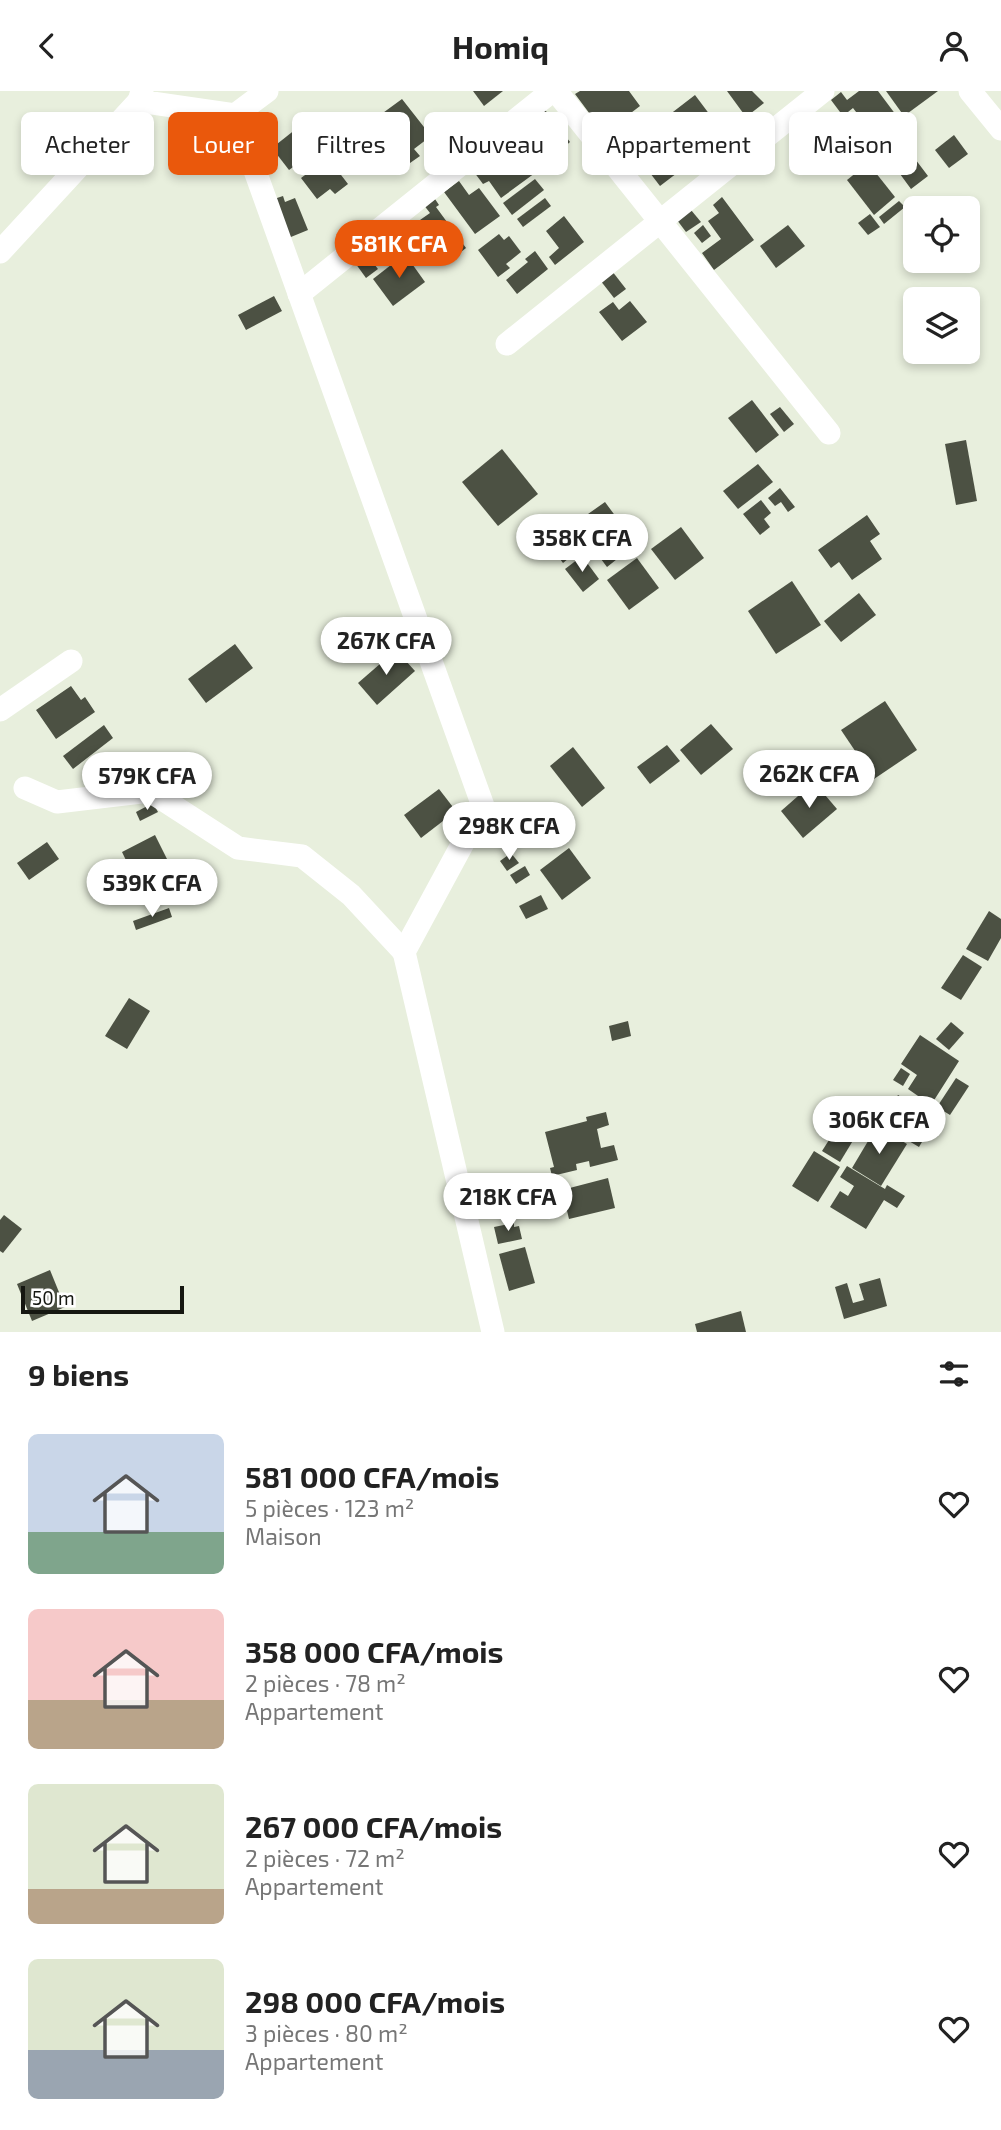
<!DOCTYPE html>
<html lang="fr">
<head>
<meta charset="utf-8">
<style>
	:root { --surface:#fff; --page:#f2f2f2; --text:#222; --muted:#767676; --accent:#ea580c }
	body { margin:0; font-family:"Exo 2",sans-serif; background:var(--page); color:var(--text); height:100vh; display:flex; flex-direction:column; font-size:26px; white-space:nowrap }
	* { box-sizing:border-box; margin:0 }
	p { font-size:23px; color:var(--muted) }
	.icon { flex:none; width:38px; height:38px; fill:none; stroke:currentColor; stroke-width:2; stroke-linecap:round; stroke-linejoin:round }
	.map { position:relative; height:1241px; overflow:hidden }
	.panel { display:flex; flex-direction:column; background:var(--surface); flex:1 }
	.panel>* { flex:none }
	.hud { position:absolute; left:21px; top:21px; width:959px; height:63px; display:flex; gap:14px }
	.tools { position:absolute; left:903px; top:105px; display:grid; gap:14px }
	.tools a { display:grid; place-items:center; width:77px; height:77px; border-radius:10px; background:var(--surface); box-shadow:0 4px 10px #0003; font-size:35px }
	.scale { position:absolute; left:21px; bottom:18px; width:163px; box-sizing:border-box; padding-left:7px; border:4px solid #151711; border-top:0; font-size:19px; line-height:24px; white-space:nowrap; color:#151711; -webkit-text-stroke:5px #fff; paint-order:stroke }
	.price { position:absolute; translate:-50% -60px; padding:0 16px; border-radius:24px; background:#fff; color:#222; font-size:23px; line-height:46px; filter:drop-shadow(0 2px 4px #0008) }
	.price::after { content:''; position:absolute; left:50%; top:42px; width:21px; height:16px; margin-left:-10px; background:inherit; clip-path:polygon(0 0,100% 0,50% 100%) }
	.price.current { background:var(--accent); color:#fff }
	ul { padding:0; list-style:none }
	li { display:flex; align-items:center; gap:21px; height:175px; padding:0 28px }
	li span { display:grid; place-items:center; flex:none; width:196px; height:140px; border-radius:10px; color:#555 }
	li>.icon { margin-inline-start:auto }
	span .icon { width:84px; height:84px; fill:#fffc; stroke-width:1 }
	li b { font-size:30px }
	h2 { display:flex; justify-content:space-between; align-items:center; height:84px; padding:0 28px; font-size:30px }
	.chip { padding:0 24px; border-radius:10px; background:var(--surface); box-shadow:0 4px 10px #0003; font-size:24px; line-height:63px }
	.chip.current { background:var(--accent); color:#fff }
	header { display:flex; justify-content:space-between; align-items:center; height:91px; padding:0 28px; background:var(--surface); font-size:32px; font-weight:700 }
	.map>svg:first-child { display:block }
</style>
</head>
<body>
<header><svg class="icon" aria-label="back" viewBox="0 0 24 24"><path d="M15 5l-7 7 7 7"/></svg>Homiq<svg class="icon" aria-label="person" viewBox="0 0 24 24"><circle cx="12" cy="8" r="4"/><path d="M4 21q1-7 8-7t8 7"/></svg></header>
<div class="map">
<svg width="1001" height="1241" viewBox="0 0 1001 1241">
	<rect width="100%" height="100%" fill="#e8efdd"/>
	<!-- building -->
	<g fill="#4c5143">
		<path d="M473,0H503L484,15Z"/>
		<path d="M580,0H629L640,15L623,28L629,36L610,50L575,3Z"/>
		<path d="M727,0H752L764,12L746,26Z"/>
		<path d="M859,0H878L899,28L876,46L878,49L869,56L857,41L866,34L853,17L843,25L831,9L841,1L847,9Z"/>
		<path d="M886,0H938L904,25Z"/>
		<path d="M695,4L710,24L701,30L713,46L695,59L669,24Z"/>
		<path d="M402,8L431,45L414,58L420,65L410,72L376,27Z"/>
		<path d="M545,19L553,28L543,35L536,26Z"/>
		<path d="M556,33L570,51L562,58L548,39Z"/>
		<path d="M652,33L685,76L660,95L627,52Z"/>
		<path d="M301,34L319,57L289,79L272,57Z"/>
		<path d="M904,40L909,48L903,52L928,85L911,98L881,57Z"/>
		<path d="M515,44L531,66L526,70L535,82L501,107L489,90L483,93L471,77Z"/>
		<path d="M954,44L968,63L949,77L935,59Z"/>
		<path d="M328,67L348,93L335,103L330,98L317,108L301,87Z"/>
		<path d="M868,72L895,106L874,124L847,89Z"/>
		<path d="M535,88L544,99L512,124L503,112Z"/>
		<path d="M459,90L469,104L479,97L500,125L475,143L444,101Z"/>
		<path d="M283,105L285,111L295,107L308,139L286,148L271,109Z"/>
		<path d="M433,105L439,114L436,116L466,157L452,168L447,162L431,174L424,163L428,160L410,136L430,122L423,113Z"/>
		<path d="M722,106L754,149L714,179L702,162L721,148L708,130L719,122L713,114Z"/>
		<path d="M545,107L551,115L523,136L517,128Z"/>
		<path d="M899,110L905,116L884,133L879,126Z"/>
		<path d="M691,119L701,131L686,141L677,129Z"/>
		<path d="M870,123L880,136L868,144L858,132Z"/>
		<path d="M564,125L584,151L555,174L549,166L559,157L546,140Z"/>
		<path d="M703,134L711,145L702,152L694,142Z"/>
		<path d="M788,134L805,155L776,177L760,155Z"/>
		<path d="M401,135L412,150L396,162L385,147Z"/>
		<path d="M499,143L504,149L509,145L521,161L506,173L510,177L498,186L478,159Z"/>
		<path d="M364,160L378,178L366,187L353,169Z"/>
		<path d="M535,160L548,178L517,203L506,189L528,171L525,168Z"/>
		<path d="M405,163L425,191L393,215L373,188Z"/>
		<path d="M612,180L626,198L614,207L600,189Z"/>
		<path d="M274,205L282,220L246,239L238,224Z"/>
		<path d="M630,210L647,231L622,250L599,221L613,211L619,219Z"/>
		<path d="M752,309L779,344L756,362L728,327Z"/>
		<path d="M780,316L794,333L784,341L770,323Z"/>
		<path d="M966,349L977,410L956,414L945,353Z"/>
		<path d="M502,358L538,403L498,435L462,391Z"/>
		<path d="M758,373L773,391L738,418L723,400Z"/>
		<path d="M780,397L795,416L788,421L781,411L775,415L768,407Z"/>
		<path d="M761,409L771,422L764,428L770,436L760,444L743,423Z"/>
		<path d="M605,411L636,453L607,476L598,464L611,454L588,423Z"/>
		<path d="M867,424L880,443L870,450L882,468L852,489L839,471L831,477L818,459Z"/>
		<path d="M681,436L704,467L675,489L651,458Z"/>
		<path d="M564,439L579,459L563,472L548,452Z"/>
		<path d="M582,465L599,488L583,501L565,478Z"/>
		<path d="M637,467L659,497L629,519L607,489Z"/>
		<path d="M792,490L821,534L776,563L748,520Z"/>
		<path d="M859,502L876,524L841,551L824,530Z"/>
		<path d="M235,553L253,577L206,612L188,588Z"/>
		<path d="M396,559L415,580L377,614L358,592Z"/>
		<path d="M71,595L81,609L85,606L95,621L56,648L36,619Z"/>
		<path d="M885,610L917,659L874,688L841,639Z"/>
		<path d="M711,633L733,658L701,684L680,659Z"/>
		<path d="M104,634L113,647L73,678L63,665Z"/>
		<path d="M667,654L680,670L650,693L637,676Z"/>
		<path d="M573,656L605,697L582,716L550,675Z"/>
		<path d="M814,691L837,718L803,747L781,720Z"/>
		<path d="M439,698L456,720L421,747L404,724Z"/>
		<path d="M153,712L158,721L140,730L136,721Z"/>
		<path d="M155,744L172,778L159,785L156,779L136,790L122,761Z"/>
		<path d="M47,751L59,768L29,789L17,772Z"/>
		<path d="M569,757L591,787L562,809L540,779Z"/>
		<path d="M511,762L519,772L507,780L500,770Z"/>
		<path d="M525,775L530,784L516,793L510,784Z"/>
		<path d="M541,804L548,818L526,828L519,815Z"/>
		<path d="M169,817L172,826L136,839L133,830Z"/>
		<path d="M989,820L1001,828V847L988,870L966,858Z"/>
		<path d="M963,864L982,876L961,909L941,897Z"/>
		<path d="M129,907L150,920L127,958L105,945Z"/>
		<path d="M628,930L631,945L612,950L609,935Z"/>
		<path d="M951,931L964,942L949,959L936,948Z"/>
		<path d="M920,944L959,970L931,1014L908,998L917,984L901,973Z"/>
		<path d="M901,977L910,983L903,995L893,989Z"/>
		<path d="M956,987L969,995L950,1024L937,1016Z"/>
		<path d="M898,1004L936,1027L919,1056L880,1033Z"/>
		<path d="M606,1021L609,1034L597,1038L601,1057L614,1054L618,1069L590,1076L589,1070L576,1073L577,1079L552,1085L550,1077L554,1076L545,1041L587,1030L586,1026Z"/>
		<path d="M843,1027L860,1038L840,1071L822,1060Z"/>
		<path d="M877,1035L907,1053L881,1095L852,1077Z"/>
		<path d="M814,1060L840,1076L818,1111L792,1095Z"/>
		<path d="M847,1075L885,1098L887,1094L905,1105L897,1117L884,1109L866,1138L830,1116L840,1100L848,1105L854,1095L840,1086Z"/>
		<path d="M608,1087L615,1117L569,1128L562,1099Z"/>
		<path d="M4,1124L22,1138L3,1162L0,1160V1129Z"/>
		<path d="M514,1132V1136L519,1135L522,1148L498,1153L494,1136Z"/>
		<path d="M525,1156L535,1192L509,1200L499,1163Z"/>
		<path d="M50,1179L65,1216L32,1230L17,1193Z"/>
		<path d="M880,1187L887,1215L844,1228L835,1196L847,1192L853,1212L864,1209L859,1193Z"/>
		<path d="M741,1220L746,1241H697L695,1233Z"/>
	</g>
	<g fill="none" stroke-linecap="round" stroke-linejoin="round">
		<!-- street -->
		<g stroke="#fff" stroke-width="23">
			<path d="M142,0L139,10L235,24L483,715L404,861L493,1241"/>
			<path d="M556,0L829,342"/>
			<path d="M970,0L1001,38"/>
			<path d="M235,24L267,0"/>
			<path d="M0,161L139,10"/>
			<path d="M299,203L552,0"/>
			<path d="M507,253L823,0"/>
			<path d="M0,619L71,570"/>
			<path d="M25,697L57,711L150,700L238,757L302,765L351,804L404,861"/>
		</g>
	</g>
</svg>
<div class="tools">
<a><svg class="icon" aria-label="locate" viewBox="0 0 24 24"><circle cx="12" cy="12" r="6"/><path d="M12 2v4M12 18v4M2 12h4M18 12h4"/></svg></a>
<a><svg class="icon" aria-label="layers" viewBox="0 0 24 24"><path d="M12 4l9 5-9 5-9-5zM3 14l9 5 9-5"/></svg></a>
</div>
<div class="scale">50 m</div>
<b class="price current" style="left:399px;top:189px">581K CFA</b>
<b class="price" style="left:582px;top:483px">358K CFA</b>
<b class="price" style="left:386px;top:586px">267K CFA</b>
<b class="price" style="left:809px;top:719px">262K CFA</b>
<b class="price" style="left:147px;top:721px">579K CFA</b>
<b class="price" style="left:509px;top:771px">298K CFA</b>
<b class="price" style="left:152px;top:828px">539K CFA</b>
<b class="price" style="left:879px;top:1065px">306K CFA</b>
<b class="price" style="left:508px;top:1142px">218K CFA</b>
<div class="hud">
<a class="chip">Acheter</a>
<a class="chip current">Louer</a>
<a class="chip">Filtres</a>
<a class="chip">Nouveau</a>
<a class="chip">Appartement</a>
<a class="chip">Maison</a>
</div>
</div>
<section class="panel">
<h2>9 biens<svg class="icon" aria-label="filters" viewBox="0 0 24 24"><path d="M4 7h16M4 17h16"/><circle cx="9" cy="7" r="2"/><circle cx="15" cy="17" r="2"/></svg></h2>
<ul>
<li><span style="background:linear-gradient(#c9d6e8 70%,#7fa58c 0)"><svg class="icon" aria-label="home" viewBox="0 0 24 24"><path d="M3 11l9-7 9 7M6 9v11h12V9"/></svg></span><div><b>581 000 CFA/mois</b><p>5 pièces · 123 m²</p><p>Maison</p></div><svg class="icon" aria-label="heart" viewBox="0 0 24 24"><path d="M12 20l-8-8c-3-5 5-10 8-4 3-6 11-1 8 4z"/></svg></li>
<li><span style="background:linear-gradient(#f6c9c9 65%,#b9a48a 0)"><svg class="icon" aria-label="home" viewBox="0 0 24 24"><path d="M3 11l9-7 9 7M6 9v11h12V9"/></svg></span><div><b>358 000 CFA/mois</b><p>2 pièces · 78 m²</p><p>Appartement</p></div><svg class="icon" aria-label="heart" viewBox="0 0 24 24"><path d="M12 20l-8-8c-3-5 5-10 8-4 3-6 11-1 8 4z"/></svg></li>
<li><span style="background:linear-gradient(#dfe7d0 75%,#b9a48a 0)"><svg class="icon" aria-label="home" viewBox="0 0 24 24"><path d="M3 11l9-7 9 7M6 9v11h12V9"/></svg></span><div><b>267 000 CFA/mois</b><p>2 pièces · 72 m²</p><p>Appartement</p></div><svg class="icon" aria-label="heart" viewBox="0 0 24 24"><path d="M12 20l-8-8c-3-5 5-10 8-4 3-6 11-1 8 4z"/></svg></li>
<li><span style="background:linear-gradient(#dfe7d0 65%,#9aa5b1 0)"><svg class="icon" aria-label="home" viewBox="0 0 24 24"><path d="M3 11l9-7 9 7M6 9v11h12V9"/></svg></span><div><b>298 000 CFA/mois</b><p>3 pièces · 80 m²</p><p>Appartement</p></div><svg class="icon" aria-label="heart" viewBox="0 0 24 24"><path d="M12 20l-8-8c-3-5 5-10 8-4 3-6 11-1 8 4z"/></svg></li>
</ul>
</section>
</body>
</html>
